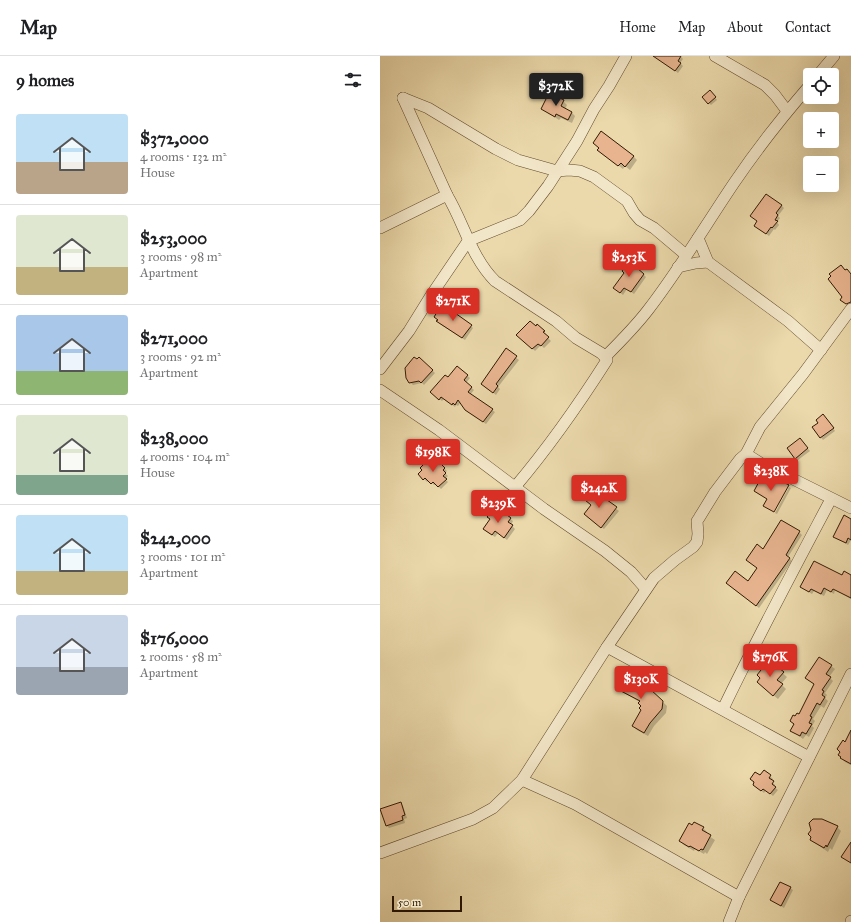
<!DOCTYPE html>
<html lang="en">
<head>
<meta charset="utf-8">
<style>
	:root { --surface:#fff; --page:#f6f6f6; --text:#202124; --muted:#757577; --line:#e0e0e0; --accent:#d93025 }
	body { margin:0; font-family:"IM FELL Great Primer",serif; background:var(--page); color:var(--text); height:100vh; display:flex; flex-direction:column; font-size:15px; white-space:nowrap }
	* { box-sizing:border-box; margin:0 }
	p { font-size:13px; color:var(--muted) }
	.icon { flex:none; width:22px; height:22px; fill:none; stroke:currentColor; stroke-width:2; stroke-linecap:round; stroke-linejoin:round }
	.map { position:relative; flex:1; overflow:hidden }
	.details { display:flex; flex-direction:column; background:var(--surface); width:380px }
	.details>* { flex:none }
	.tools { position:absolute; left:423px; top:12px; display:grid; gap:8px }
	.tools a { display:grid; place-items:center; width:36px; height:36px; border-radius:4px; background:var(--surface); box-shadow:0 4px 16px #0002; font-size:20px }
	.scale { position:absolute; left:12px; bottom:10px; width:70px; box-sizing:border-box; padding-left:4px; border:2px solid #311900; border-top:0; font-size:11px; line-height:14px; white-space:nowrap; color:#311900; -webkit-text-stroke:3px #f2e6c8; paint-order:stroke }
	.price { position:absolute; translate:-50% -34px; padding:0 9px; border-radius:4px; background:var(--accent); color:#fff; font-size:13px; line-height:26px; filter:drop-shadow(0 1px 2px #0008) }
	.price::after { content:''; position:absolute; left:50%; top:24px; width:12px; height:9px; margin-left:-6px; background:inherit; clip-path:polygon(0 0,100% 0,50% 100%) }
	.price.active { background:#222; color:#fff }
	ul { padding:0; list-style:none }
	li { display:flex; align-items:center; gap:12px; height:100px; padding:0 16px }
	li+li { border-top:1px solid var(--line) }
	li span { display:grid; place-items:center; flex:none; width:112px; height:80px; border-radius:4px; color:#555 }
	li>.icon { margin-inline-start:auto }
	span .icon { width:48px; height:48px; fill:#fffc; stroke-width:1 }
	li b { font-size:17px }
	h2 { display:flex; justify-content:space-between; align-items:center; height:48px; padding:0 16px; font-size:17px }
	header { display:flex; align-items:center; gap:24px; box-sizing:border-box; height:56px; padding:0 20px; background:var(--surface); border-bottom:1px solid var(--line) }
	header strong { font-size:19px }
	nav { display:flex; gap:22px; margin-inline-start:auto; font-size:14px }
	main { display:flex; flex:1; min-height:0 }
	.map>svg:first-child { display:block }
</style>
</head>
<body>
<header>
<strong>Map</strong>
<nav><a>Home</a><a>Map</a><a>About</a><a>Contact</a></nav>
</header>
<main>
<section class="details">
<h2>9 homes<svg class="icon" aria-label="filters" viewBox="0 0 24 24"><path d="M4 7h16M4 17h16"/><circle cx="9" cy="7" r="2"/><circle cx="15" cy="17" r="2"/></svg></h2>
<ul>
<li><span style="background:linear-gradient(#bfe0f5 60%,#b9a48a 0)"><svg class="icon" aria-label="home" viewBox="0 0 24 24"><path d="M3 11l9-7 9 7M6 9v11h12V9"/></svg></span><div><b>$372,000</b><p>4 rooms · 132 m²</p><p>House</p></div></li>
<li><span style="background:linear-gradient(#dfe7d0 65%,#c2b280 0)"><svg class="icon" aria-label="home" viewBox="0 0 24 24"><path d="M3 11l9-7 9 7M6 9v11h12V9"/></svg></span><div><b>$253,000</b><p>3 rooms · 98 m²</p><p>Apartment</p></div></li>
<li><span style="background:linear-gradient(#a9c7e8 70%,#8fb573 0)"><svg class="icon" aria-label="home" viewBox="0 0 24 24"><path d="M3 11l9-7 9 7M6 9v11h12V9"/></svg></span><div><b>$271,000</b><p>3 rooms · 92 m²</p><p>Apartment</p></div></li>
<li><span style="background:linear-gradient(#dfe7d0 75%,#7fa58c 0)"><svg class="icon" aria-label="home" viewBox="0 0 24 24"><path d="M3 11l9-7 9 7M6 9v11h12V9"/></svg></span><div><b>$238,000</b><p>4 rooms · 104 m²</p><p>House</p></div></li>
<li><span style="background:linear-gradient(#bfe0f5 70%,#c2b280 0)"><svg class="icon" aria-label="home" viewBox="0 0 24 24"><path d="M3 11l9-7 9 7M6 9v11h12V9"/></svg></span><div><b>$242,000</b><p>3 rooms · 101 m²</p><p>Apartment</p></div></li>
<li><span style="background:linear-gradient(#c9d6e8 65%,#9aa5b1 0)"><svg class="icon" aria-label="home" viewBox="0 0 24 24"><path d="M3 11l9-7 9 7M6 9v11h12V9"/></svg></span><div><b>$176,000</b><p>2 rooms · 58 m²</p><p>Apartment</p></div></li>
</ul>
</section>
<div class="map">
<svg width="471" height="866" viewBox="0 0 471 866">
	<rect width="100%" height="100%" fill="#ebd9ab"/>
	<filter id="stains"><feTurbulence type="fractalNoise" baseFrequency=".005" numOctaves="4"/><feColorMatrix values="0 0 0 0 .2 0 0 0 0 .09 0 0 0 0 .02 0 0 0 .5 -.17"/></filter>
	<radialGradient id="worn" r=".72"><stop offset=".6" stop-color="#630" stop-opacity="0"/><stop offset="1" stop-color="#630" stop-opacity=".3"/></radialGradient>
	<!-- shadow -->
	<g fill="#0003">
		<path d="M276,0H300L303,3L300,7L303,10L298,17L278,3Z"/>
		<path d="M330,35L337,44L331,49L323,41Z"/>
		<path d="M183,45L187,49L185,53L191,56L195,60L192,67L181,62L179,64L167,56L162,52Z"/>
		<path d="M223,98L253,100L257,104L250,114L245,110L243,113Z"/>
		<path d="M401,149L404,152L398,160L400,162L397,166L399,169L395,174L394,173L389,180L378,172V165Z"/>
		<path d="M263,218L266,221L254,238L247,233L243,239L237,234Z"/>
		<path d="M68,251L93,272L85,284L60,268Z"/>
		<path d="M157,270L166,278L165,279L171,285L164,292L161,289L155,295L138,279Z"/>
		<path d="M126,294L139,304L118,331L120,333L116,339L105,330Z"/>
		<path d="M39,302L55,317L44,329L42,327L33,329L30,326L37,305Z"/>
		<path d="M77,311L90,322L86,327L94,334L90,339L115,356L106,368L89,356L81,346L78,350L76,349L75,351L64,343L62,345L52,336L68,322Z"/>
		<path d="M446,362L455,375L443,384L433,372Z"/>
		<path d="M422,386L430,395L418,404L416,402Z"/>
		<path d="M59,407L67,415L65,417L68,420L65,423L68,426L61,433L56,428L54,429L49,424L47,426L39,418L51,410L56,409Z"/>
		<path d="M409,431L411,432L397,458L395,457Z"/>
		<path d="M213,435L239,455L224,473L207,461L212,449Z"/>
		<path d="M122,457L133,465L131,469L135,473L127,484L118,477L115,481L106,475Z"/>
		<path d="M471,464V484L468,489L455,481Z"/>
		<path d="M419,476L422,479L408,501L412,505L379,552L350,529L368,526L378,512L384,494Z"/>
		<path d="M462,520H471V543L455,534L454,538L447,534L444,540L434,535L432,538L421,531Z"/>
		<path d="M389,605L407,621L401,628L406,633L398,643L382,630Z"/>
		<path d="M451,610L455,613L449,621L453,625L445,637L447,639L445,642L448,645L444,652L441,650L433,663L435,665L432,670L434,672L429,681L426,679L423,683L411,674L414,669L411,665L419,659L435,629L426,622Z"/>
		<path d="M258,621L271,632L269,633L287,650L286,657L274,670L268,680L257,674L253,670L262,654V650L260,646L244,637L238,629Z"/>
		<path d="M471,683V709L465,706L461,702Z"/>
		<path d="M384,715L393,723L391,725L395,729L394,731L398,734L393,740L386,734L384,737L377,731L380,721Z"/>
		<path d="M21,747L23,750L27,762L24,763L25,767L9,772L7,770Z"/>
		<path d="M457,771L461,775L452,794L450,792L448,796L435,787L431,783Z"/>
		<path d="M323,772L327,776L326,778L335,784L327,798L325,796L324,798L315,793L314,795L304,789L300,785Z"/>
		<path d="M410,832L413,834L404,852L391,844Z"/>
	</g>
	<!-- building -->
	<g fill="#e7b48f" stroke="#311900">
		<path d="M273,0H301L298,5L301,7L295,15Z"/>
		<path d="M330,34L336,41L328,48L322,41Z"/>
		<path d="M169,37L184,44L181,50L192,56L188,64L176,58L175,61L161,53Z"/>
		<path d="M221,75L254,100L245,111L241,107L238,110L217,94L219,92L213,87Z"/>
		<path d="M386,138L402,149L396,157L398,159L395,164L398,165L392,172L391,171L386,178L374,170L377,165L370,160Z"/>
		<path d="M249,205L264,218L251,236L244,232L240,237L233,232L244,217L242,215Z"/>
		<path d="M461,209L465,214L467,213L471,218V246L466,248L460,244L462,241L448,223L451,220L449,218Z"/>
		<path d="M68,250L76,256L75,257L92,269L82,282L56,265L58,264L54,261L59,253L62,255L63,252L65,253Z"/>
		<path d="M150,265L156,270L157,268L165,275L163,276L169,281L161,290L158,288L152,293L136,279Z"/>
		<path d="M126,292L137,300L116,328L118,330L113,337L101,328Z"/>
		<path d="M34,301L37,303L39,301L53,314L41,327L39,325L29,327L26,322L25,312Z"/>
		<path d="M77,310L88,319L84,324L92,331L88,336L113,353L103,366L85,354L78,344L75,349L73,347L72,349L61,341L59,344L50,336L65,319L68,321Z"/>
		<path d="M443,358L454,372L440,382L432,371L438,367L436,364Z"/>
		<path d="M420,382L428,392L415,403L407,392Z"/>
		<path d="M47,405L51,409L54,406L56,408L59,406L65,412L63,414L66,417L63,420L67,423L58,431L53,426L51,428L45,422L43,424L38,418L42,414L40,412Z"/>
		<path d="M382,420L387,423L391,420L409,429L394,456L383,450L387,443L374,435Z"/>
		<path d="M213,434L237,451L221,472L204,458L211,449L205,444Z"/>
		<path d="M113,454L120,458L122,455L131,462L128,466L133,469L124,482L115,475L112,479L103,473L110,463L107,461Z"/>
		<path d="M464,459L471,463V484L468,482L466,487L453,481Z"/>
		<path d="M401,464L420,475L406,499L410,502L376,550L346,527L355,515L368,525L377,512L366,504L377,488L383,493Z"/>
		<path d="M434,505L462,519L464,515L471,519V542L453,533L451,536L444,532L441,538L431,533L429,536L420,531Z"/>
		<path d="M439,601L452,609L446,618L451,621L442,634L444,635L442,639L445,641L440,649L437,647L430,660L432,661L429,667L432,668L426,678L422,676L420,680L410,675L414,668L410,665L413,659L415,660L417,657L419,658L434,628L425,622Z"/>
		<path d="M389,604L404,616L397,624L403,628L393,640L377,626L380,622L377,619Z"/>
		<path d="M249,614L259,620L258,622L267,627L265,630L270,633L283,645L282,653L270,667L264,677L252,670L261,654L259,652L261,650L258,647L260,645L239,634L240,631L237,630L243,618L246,619Z"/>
		<path d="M471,674V708L460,702L461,701L458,699L460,696L457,693L463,684L465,686Z"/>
		<path d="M384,714L391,719L389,722L394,725L392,728L396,731L390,738L383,733L381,735L373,729L374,726L370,723L375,716L380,719Z"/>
		<path d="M21,746L25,759L22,760L23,764L6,770L0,753Z"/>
		<path d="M433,763H442L458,770L447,791L446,789L444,792L430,784L431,781L428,778L431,774L429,767Z"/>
		<path d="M314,766L324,771L322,774L331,779L323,794L321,793L319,795L310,790L309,791L299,785L309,767L312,769Z"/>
		<path d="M471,786V807L461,801Z"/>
		<path d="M400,826L411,831L401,850L390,844Z"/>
	</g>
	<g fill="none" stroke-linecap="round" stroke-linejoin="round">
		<defs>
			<g id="minor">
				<path d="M335,0L385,29L395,39L407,55"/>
				<path d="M438,19L454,0"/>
				<path d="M23,42L67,139C84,167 91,201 115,225L176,265L196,282L221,297L225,301"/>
				<path d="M23,42L48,52L116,93L138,104L177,115L189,114L200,115L214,121L247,145L254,157L260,164L274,172L306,199"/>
				<path d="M0,172L67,139"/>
				<path d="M318,182L328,206L408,265L441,294"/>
				<path d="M298,211L316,207L328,206"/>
				<path d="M0,313L29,275L52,238L88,185L140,164L149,155L168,130L197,85L214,53L229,30L246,0"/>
				<path d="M0,334L59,374L164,453L225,495L251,516L266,533"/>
				<path d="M366,398L385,410L405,419L471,452"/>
				<path d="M135,431C168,392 199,348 227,304L225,301C240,286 255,271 268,254C299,214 325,170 354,127C377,93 403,60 430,29"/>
				<path d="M227,591L429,701"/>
				<path d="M343,653C377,582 414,513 451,443"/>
				<path d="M142,724L195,748L359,841"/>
				<path d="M0,797L93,763L113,752L142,724L227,591L274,522L295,504L313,491L317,486L318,478L317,465L319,462L335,436L360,403L366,398L380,371L423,318L471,253"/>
				<path d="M349,866L359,841L471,618"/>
				<path d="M471,866V865"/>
			</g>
		</defs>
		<!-- minor casing -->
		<use href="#minor" stroke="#60492b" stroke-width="12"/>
		<!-- minor -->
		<use href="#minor" stroke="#f2e6c8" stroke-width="11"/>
	</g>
	<rect width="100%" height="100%" filter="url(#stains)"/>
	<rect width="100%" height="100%" fill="url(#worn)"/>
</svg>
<div class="tools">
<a><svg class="icon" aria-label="locate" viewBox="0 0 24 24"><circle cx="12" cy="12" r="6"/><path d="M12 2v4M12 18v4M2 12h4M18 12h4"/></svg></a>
<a>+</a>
<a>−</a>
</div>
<div class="scale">50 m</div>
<b class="price active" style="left:176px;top:51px">$372K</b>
<b class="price" style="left:249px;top:222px">$253K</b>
<b class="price" style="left:73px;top:266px">$271K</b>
<b class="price" style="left:53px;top:417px">$198K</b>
<b class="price" style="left:391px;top:436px">$238K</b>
<b class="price" style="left:219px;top:453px">$242K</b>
<b class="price" style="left:118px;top:468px">$239K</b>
<b class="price" style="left:390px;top:622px">$176K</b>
<b class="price" style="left:261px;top:644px">$130K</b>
</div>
</main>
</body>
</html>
